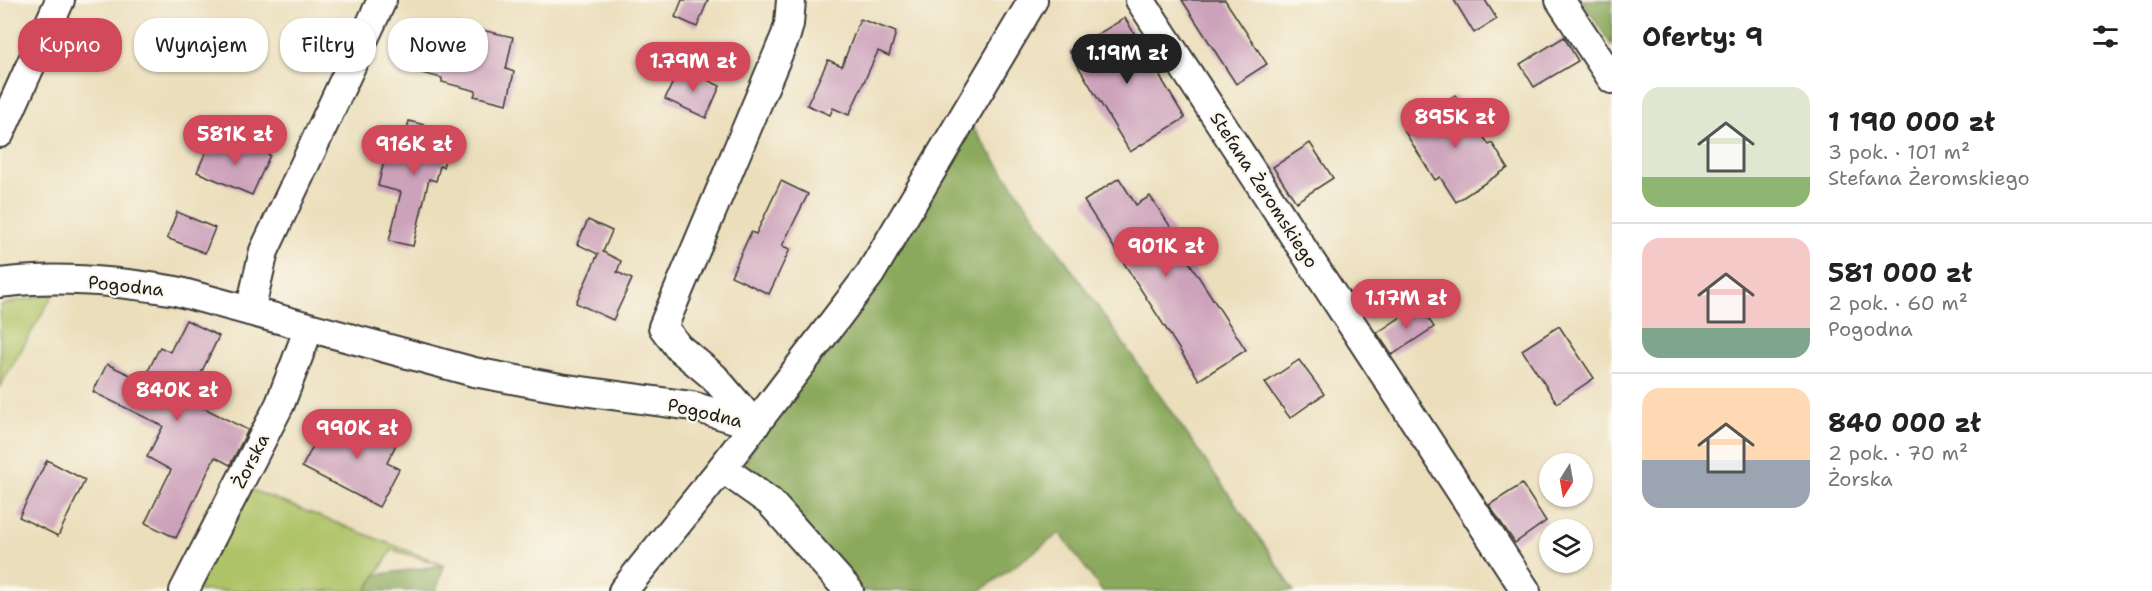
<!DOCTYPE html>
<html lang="pl">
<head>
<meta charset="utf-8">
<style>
	:root { --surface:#fff; --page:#f6f6f6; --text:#222; --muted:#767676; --line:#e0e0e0; --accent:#d1495b }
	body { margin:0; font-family:"Shantell Sans",sans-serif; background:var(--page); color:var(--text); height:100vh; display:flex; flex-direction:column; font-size:22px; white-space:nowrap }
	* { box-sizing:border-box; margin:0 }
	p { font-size:20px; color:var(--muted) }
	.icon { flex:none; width:33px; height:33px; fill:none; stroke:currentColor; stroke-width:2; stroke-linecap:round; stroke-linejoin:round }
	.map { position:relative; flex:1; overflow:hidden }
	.drawer { display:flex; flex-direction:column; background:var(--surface); width:540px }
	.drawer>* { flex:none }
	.top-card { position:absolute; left:18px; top:18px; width:570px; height:54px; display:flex; gap:12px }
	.needle { width:39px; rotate:191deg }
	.fabs { position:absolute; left:1539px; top:453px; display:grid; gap:12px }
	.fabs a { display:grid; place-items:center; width:54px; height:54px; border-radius:50%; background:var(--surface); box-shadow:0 2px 4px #0004; font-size:30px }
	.price { position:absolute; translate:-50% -51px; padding:0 14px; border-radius:21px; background:var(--accent); color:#fff; font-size:20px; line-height:39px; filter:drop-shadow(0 2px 3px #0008) }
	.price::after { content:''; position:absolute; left:50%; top:36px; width:18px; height:14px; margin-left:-9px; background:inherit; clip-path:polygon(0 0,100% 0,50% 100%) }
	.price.active { background:#222; color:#fff }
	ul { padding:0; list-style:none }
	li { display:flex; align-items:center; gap:18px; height:150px; padding:0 30px }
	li+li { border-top:2px solid var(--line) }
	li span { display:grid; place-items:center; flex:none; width:168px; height:120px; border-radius:18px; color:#555 }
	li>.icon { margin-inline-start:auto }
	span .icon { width:72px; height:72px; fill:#fffc; stroke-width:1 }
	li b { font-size:26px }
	h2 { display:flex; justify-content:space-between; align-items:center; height:72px; padding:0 30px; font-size:26px }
	.pill { padding:0 21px; border-radius:24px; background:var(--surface); box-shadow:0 2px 4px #0004; font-size:21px; line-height:54px }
	.pill.active { background:var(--accent); color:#fff }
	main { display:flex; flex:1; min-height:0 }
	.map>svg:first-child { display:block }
</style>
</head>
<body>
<main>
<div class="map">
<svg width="1612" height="591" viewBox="0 0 1612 591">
	<rect width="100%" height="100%" fill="#fbf7ec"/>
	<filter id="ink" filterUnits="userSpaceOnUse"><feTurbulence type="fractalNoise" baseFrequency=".0167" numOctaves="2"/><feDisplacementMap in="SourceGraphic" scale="12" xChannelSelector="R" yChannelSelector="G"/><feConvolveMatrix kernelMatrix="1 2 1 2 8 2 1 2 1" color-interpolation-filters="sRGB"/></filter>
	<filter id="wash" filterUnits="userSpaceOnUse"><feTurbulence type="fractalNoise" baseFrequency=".008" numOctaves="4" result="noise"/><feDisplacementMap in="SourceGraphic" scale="24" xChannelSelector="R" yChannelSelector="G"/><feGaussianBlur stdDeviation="1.35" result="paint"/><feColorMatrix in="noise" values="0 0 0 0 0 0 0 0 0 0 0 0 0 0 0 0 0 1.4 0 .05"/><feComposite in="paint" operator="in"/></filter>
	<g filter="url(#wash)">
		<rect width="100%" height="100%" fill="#ebdebb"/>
		<!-- green -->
		<g fill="#afc367" stroke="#667042" stroke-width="1.5">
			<path d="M54,293L0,387V305Z"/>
			<path d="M247,488L444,565L392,550L366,591H188Z"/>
		</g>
		<!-- forest -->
		<g fill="#8ba95c" stroke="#54623c" stroke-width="1.5">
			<path d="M1582,0H1612V46Z"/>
			<path d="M970,124L1265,546L1294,591H1102L1060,533L980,591H860L741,466Z"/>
			<path d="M444,565L436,591H366L376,575Z"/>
		</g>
		<g id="blocks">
			<!-- building -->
			<g fill="#cca1ba">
				<path d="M682,0H708L697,27L675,17Z"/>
				<path d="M1182,0H1225L1267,64L1236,84Z"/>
				<path d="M1454,0H1485L1497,19L1474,33Z"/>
				<path d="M1125,18L1185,118L1130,152L1069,51Z"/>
				<path d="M860,19L896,32L889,56L878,51L849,115L833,108L830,115L807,105L828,60L842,66Z"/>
				<path d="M455,24L513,37L506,69L514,72L507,104L474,96L476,91L442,82V78L413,71L418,48L448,55Z"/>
				<path d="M1564,37L1578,61L1534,87L1520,64Z"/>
				<path d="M680,67L720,86L706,118L665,99Z"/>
				<path d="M1455,95L1489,145L1492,143L1508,168L1456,202L1440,177L1435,180L1403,129Z"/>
				<path d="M409,121L452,132L443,167L440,166L436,181L429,179L413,246L389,241L401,192L378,186L386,153L400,157Z"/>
				<path d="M230,138L270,155L252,195L197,172L209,145L224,152Z"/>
				<path d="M1310,143L1333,178L1296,202L1273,167Z"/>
				<path d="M1119,178L1136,205L1150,196L1174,232L1171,234L1246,350L1199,380L1084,201Z"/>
				<path d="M781,181L808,194L782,246L790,249L769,294L731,276L751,232L756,234Z"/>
				<path d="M177,212L215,228L205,253L167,238Z"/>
				<path d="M588,220L612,231L603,252L621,261L617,272L632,279L613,320L576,303L598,254L577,244Z"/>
				<path d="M1419,305L1434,327L1392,355L1377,333Z"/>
				<path d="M186,320L219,336L188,400L248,430L230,465L215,457L176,538L145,523L171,470L147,457L163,426L93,392L107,364L143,381L160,347L170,352Z"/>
				<path d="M1559,326L1594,378L1557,403L1522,350Z"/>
				<path d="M1299,360L1324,394L1290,418L1265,383Z"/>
				<path d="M361,413L401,434L387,463L399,469L379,507L302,467L322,430L346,442Z"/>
				<path d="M47,460L85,480L58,536L19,517Z"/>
				<path d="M1522,484L1546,521L1515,543L1489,505Z"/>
			</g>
		</g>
	</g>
	<g filter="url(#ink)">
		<use href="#blocks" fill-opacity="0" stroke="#3b3934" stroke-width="1.5"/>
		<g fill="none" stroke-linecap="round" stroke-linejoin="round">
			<defs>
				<g id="street">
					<path d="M1140,0L1526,591"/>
					<path d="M1560,0L1612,79"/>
					<path d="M0,133L60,0"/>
					<path d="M0,283C58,275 118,281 176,291L474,372L560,388L692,406L755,425"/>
					<path d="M250,311L264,251L382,0"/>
					<path d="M755,425L714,377L678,347L663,327L786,35L789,24L791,0"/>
					<path d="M722,468L770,502L849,591"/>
					<path d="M184,591L280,404L309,328"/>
					<path d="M623,591L722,468L870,274L1033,0"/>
				</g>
			</defs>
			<!-- street casing -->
			<use href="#street" stroke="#3b3934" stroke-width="32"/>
			<!-- street -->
			<use href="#street" stroke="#fff" stroke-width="28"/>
		</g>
	</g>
	<g text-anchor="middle" stroke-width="4.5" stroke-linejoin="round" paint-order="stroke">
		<!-- street labels -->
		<g font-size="18" fill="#1c1c1c" stroke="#fbf7ec">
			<text transform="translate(1264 190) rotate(57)" y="6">Stefana Żeromskiego</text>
			<text transform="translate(126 286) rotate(6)" y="6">Pogodna</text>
			<text transform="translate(705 413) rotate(13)" y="6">Pogodna</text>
			<text transform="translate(251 461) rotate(-63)" y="6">Żorska</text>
		</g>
	</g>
</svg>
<div class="fabs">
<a><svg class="needle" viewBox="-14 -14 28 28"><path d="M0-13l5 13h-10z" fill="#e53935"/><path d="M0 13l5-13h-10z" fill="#767676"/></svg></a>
<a><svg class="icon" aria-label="layers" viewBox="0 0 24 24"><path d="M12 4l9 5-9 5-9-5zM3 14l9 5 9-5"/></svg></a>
</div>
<b class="price active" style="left:1127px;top:85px">1.19M zł</b>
<b class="price" style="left:693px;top:93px">1.79M zł</b>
<b class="price" style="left:1455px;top:149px">895K zł</b>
<b class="price" style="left:235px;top:166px">581K zł</b>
<b class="price" style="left:414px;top:176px">916K zł</b>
<b class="price" style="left:1166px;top:278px">901K zł</b>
<b class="price" style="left:1406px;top:330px">1.17M zł</b>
<b class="price" style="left:177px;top:422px">840K zł</b>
<b class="price" style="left:357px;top:460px">990K zł</b>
<div class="top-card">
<a class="pill active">Kupno</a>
<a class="pill">Wynajem</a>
<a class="pill">Filtry</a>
<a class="pill">Nowe</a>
</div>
</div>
<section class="drawer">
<h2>Oferty: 9<svg class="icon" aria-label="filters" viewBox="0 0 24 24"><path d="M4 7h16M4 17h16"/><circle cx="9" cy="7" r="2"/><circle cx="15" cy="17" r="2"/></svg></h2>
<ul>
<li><span style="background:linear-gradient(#dfe7d0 75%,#8fb573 0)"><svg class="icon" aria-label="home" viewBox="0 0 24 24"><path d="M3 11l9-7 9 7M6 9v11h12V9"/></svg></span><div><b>1 190 000 zł</b><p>3 pok. · 101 m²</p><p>Stefana Żeromskiego</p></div></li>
<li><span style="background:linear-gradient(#f6c9c9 75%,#7fa58c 0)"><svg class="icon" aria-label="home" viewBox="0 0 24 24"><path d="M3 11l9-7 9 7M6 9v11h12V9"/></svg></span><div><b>581 000 zł</b><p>2 pok. · 60 m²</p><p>Pogodna</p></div></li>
<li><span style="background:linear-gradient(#ffd9b3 60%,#9aa5b1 0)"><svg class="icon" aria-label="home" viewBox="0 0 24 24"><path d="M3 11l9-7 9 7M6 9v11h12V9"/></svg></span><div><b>840 000 zł</b><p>2 pok. · 70 m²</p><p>Żorska</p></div></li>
</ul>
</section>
</main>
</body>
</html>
